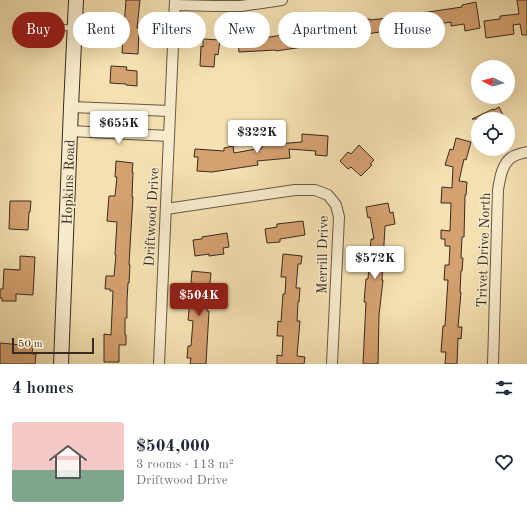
<!DOCTYPE html>
<html lang="en">
<head>
<meta charset="utf-8">
<style>
	:root { --surface:#fff; --page:#f2f2f3; --text:#1f2937; --muted:#747a83; --line:#e0e1e3; --accent:#8f2418 }
	body { margin:0; font-family:"Old Standard TT",serif; background:var(--page); color:var(--text); height:100vh; display:flex; flex-direction:column; font-size:15px; white-space:nowrap }
	* { box-sizing:border-box; margin:0 }
	p { font-size:13px; color:var(--muted) }
	.icon { flex:none; width:22px; height:22px; fill:none; stroke:currentColor; stroke-width:2; stroke-linecap:round; stroke-linejoin:round }
	.map { position:relative; height:364px; overflow:hidden }
	.side { display:flex; flex-direction:column; background:var(--surface); flex:1 }
	.side>* { flex:none }
	.banner { position:absolute; left:12px; top:12px; width:503px; height:36px; display:flex; gap:8px }
	.needle { width:26px; rotate:276deg }
	.tools { position:absolute; left:471px; top:60px; display:grid; gap:8px }
	.tools a { display:grid; place-items:center; width:44px; height:44px; border-radius:50%; background:var(--surface); box-shadow:0 4px 16px #0002; font-size:20px }
	.scale { position:absolute; left:12px; bottom:10px; width:82px; box-sizing:border-box; padding-left:4px; border:2px solid #362a21; border-top:0; font-size:11px; line-height:14px; white-space:nowrap; color:#362a21; -webkit-text-stroke:3px #f8ebcc; paint-order:stroke }
	.price { position:absolute; translate:-50% -34px; padding:0 9px; border-radius:4px; background:#fff; color:#222; font-size:13px; line-height:26px; filter:drop-shadow(0 1px 2px #0008) }
	.price::after { content:''; position:absolute; left:50%; top:24px; width:12px; height:9px; margin-left:-6px; background:inherit; clip-path:polygon(0 0,100% 0,50% 100%) }
	.price.active { background:var(--accent); color:#fff }
	ul { padding:0; list-style:none }
	li { display:flex; align-items:center; gap:12px; height:100px; padding:0 12px }
	li+li { border-top:1px solid var(--line) }
	li span { display:grid; place-items:center; flex:none; width:112px; height:80px; border-radius:4px; color:#555 }
	li>.icon { margin-inline-start:auto }
	span .icon { width:48px; height:48px; fill:#fffc; stroke-width:1 }
	li b { font-size:17px }
	h2 { display:flex; justify-content:space-between; align-items:center; height:48px; padding:0 12px; font-size:17px }
	.chip { padding:0 14px; border-radius:18px; background:var(--surface); box-shadow:0 4px 16px #0002; font-size:14px; line-height:36px }
	.chip.active { background:var(--accent); color:#fff }
	.map>svg:first-child { display:block }
</style>
</head>
<body>
<div class="map">
<svg width="527" height="364" viewBox="0 0 527 364">
	<rect width="100%" height="100%" fill="#f4e0b0"/>
	<filter id="stains"><feTurbulence type="fractalNoise" baseFrequency=".005" numOctaves="4"/><feColorMatrix values="0 0 0 0 .2 0 0 0 0 .09 0 0 0 0 .02 0 0 0 .5 -.17"/></filter>
	<radialGradient id="worn" r=".72"><stop offset=".6" stop-color="#630" stop-opacity="0"/><stop offset="1" stop-color="#630" stop-opacity=".3"/></radialGradient>
	<!-- building -->
	<g fill="#d6a171" stroke="#362a21">
		<path d="M126,0H140L137,28H139L138,54L122,53L123,40H115L116,27H124Z"/>
		<path d="M517,0H527V35H522L520,24L513,25L514,34L486,38L484,21L500,19V16L519,14Z"/>
		<path d="M476,2L480,28L465,31L464,24L451,26V22L432,25V29L417,32V31L380,35V32L359,35V38L303,46V47L276,51V50L239,52L238,39H245V37L263,36V38L342,26V25L352,23V21L370,19V20L388,18L387,16L401,15V16L462,7V5Z"/>
		<path d="M203,39L220,40L218,55L215,54L214,67L200,66L201,46L203,47Z"/>
		<path d="M111,66L127,67L126,70L137,71V86L126,85V84L110,83Z"/>
		<path d="M499,107L505,119H472L493,109L494,110Z"/>
		<path d="M302,134L328,136L327,156L315,155L316,151L289,149L290,158L257,161L258,165L212,172L197,171L198,157H194L195,149L224,151V148L233,146L234,153L262,148V145L302,142Z"/>
		<path d="M456,138L471,142L466,160L464,159L459,181L467,182L466,195H465L464,237H462L461,258H463L462,271H461L460,292H461L458,327H462L461,339L458,338L457,364H445L446,352H441L443,326H445L448,280H444L445,265H449L450,246H445V239H441V230L450,231L451,203H441L442,187L452,188L453,167L445,165L450,149L453,150Z"/>
		<path d="M359,145L374,160L370,164L372,165L361,176L351,167L348,169L340,161L348,152L351,154Z"/>
		<path d="M116,161L133,163L132,172H133L132,197H133L131,230L129,265H130L129,283H128L127,300V318H125V335H126V345H119V362H104V334L111,335L113,291H110V289H105L106,276H114L116,255H115L117,222L107,221L109,196H115L117,177H115Z"/>
		<path d="M10,201H31L30,212H29L28,230L9,229Z"/>
		<path d="M388,203L390,213L393,212L395,224L385,226L382,280H383L379,315L378,364H363L366,302H364L366,279H368L371,239H374L370,217L368,218L366,207Z"/>
		<path d="M303,221L305,235L280,239V242L267,243L265,229L277,227V224Z"/>
		<path d="M227,233L229,247L223,248L224,254L209,256V254L195,256L193,240L202,239V237Z"/>
		<path d="M283,254L302,256L301,264H298L296,288H300L299,302H298L297,321H300L297,356L305,357L304,364H277V355L282,356L283,336H277L278,321L281,322L283,294H285L286,277H281Z"/>
		<path d="M20,256L35,257L33,295L16,294V301H2V298H0V289H3L4,269L20,270Z"/>
		<path d="M192,271L211,273L207,311H209L206,364H190L191,358H187L188,346H191L193,321L188,320L192,282H191Z"/>
		<path d="M0,343L33,346L32,354H36L35,364H0Z"/>
	</g>
	<g fill="none" stroke-linecap="round" stroke-linejoin="round">
		<defs>
			<path id="lane" d="M27,26L73,28"/>
			<g id="street">
				<path d="M175,5L215,6H241L282,0"/>
				<path d="M71,107L170,111"/>
				<path d="M70,131L169,136"/>
				<path d="M166,209L295,190H315L328,195L336,205L339,217L332,364"/>
				<path d="M159,364L175,0"/>
				<path d="M493,364L498,190C500,178 502,162 514,156C518,154 523,153 527,152"/>
			</g>
			<path id="secondary" d="M61,364L71,107L76,0"/>
		</defs>
		<!-- lane casing -->
		<use href="#lane" stroke="#665845" stroke-width="7"/>
		<!-- street casing -->
		<use href="#street" stroke="#665845" stroke-width="12"/>
		<!-- secondary casing -->
		<use href="#secondary" stroke="#362a21" stroke-width="16"/>
		<!-- lane -->
		<use href="#lane" stroke="#f8ebcc" stroke-width="5"/>
		<!-- street -->
		<use href="#street" stroke="#f8ebcc" stroke-width="10"/>
		<!-- secondary -->
		<use href="#secondary" stroke="#f8ebcc" stroke-width="14"/>
	</g>
	<g text-anchor="middle" stroke-width="3" stroke-linejoin="round" paint-order="stroke">
		<!-- street labels -->
		<g font-size="14" fill="#362a21" stroke="#f8ebcc">
			<text transform="translate(68 182) rotate(-88)" y="5">Hopkins Road</text>
			<text transform="translate(151 217) rotate(-87)" y="5">Driftwood Drive</text>
			<text transform="translate(483 250) rotate(-88)" y="5">Trivet Drive North</text>
			<text transform="translate(322 255) rotate(-89)" y="5">Merrill Drive</text>
		</g>
	</g>
	<rect width="100%" height="100%" filter="url(#stains)"/>
	<rect width="100%" height="100%" fill="url(#worn)"/>
</svg>
<div class="tools">
<a><svg class="needle" viewBox="-14 -14 28 28"><path d="M0-13l5 13h-10z" fill="#e53935"/><path d="M0 13l5-13h-10z" fill="#747a83"/></svg></a>
<a><svg class="icon" aria-label="locate" viewBox="0 0 24 24"><circle cx="12" cy="12" r="6"/><path d="M12 2v4M12 18v4M2 12h4M18 12h4"/></svg></a>
</div>
<div class="scale">50 m</div>
<b class="price" style="left:119px;top:145px">$655K</b>
<b class="price" style="left:257px;top:154px">$322K</b>
<b class="price" style="left:375px;top:280px">$572K</b>
<b class="price active" style="left:199px;top:317px">$504K</b>
<div class="banner">
<a class="chip active">Buy</a>
<a class="chip">Rent</a>
<a class="chip">Filters</a>
<a class="chip">New</a>
<a class="chip">Apartment</a>
<a class="chip">House</a>
</div>
</div>
<section class="side">
<h2>4 homes<svg class="icon" aria-label="filters" viewBox="0 0 24 24"><path d="M4 7h16M4 17h16"/><circle cx="9" cy="7" r="2"/><circle cx="15" cy="17" r="2"/></svg></h2>
<ul>
<li><span style="background:linear-gradient(#f6c9c9 60%,#7fa58c 0)"><svg class="icon" aria-label="home" viewBox="0 0 24 24"><path d="M3 11l9-7 9 7M6 9v11h12V9"/></svg></span><div><b>$504,000</b><p>3 rooms · 113 m²</p><p>Driftwood Drive</p></div><svg class="icon" aria-label="heart" viewBox="0 0 24 24"><path d="M12 20l-8-8c-3-5 5-10 8-4 3-6 11-1 8 4z"/></svg></li>
</ul>
</section>
</body>
</html>
